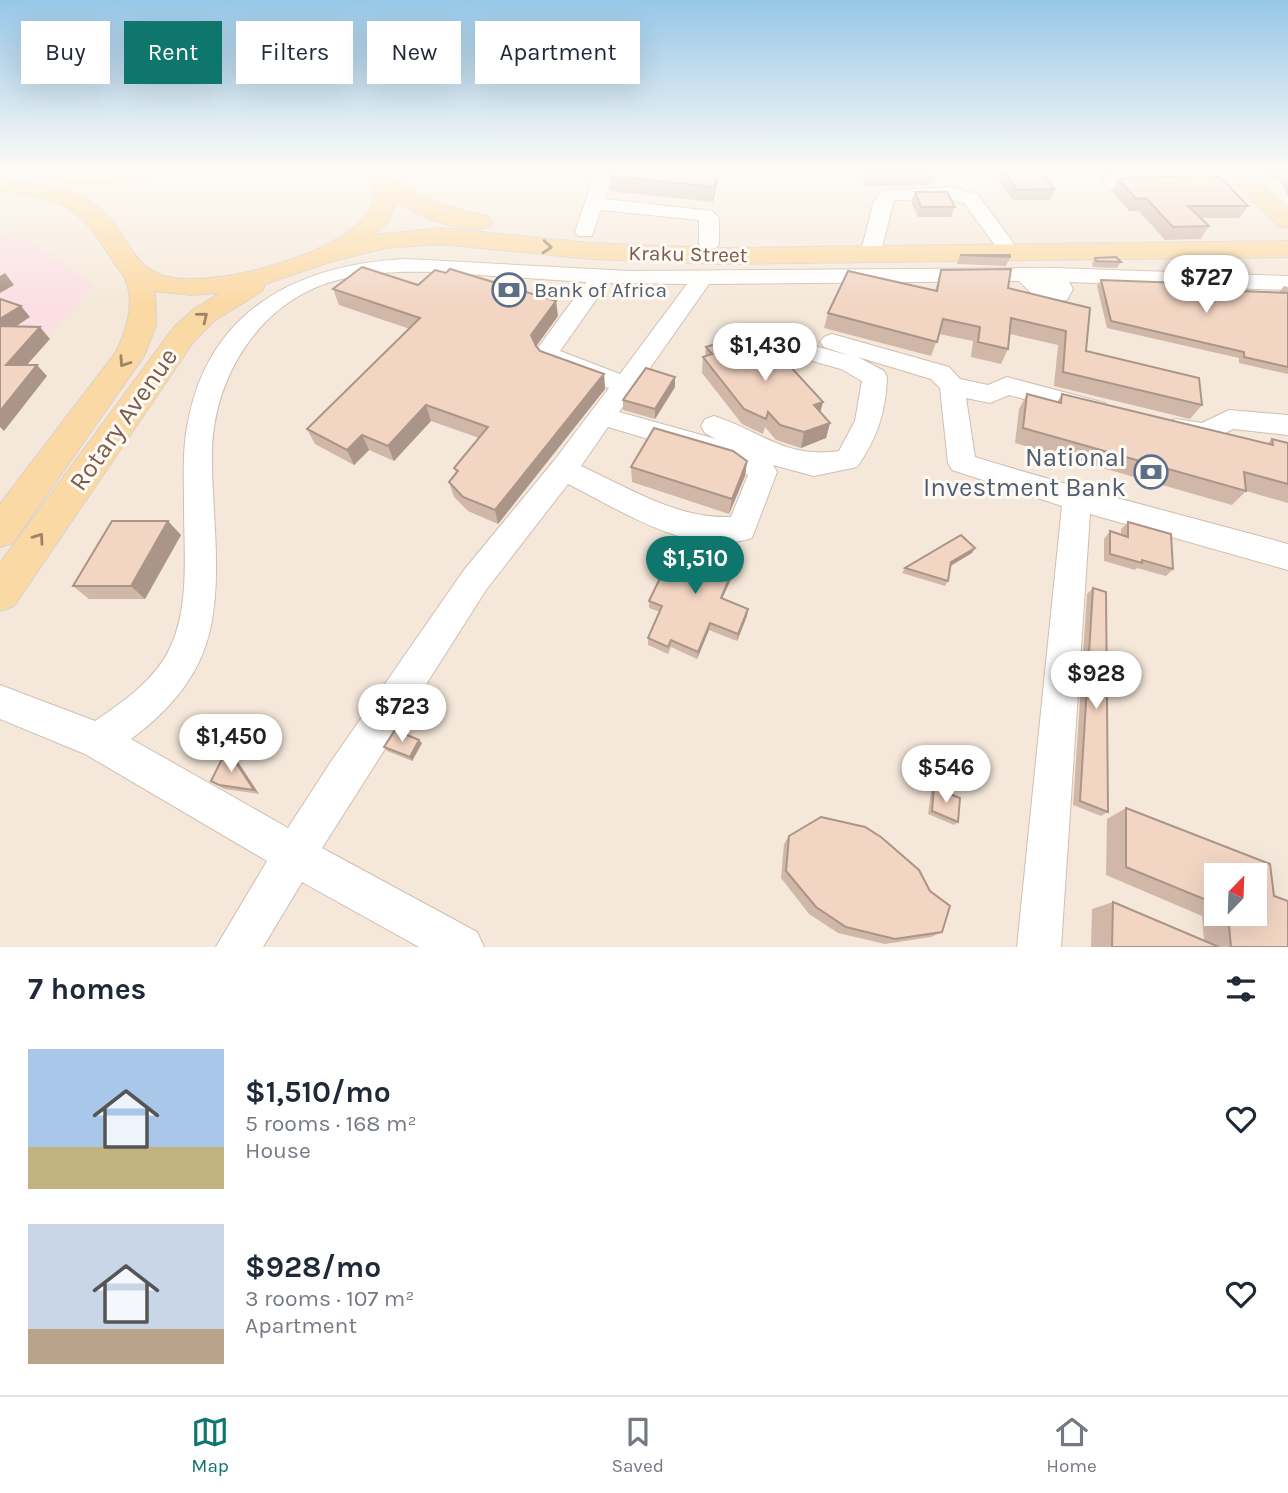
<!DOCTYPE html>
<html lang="en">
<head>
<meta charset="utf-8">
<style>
	:root { --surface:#fff; --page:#f6f6f7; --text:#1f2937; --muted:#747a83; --line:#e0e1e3; --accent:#0f766e }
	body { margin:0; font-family:Karla,sans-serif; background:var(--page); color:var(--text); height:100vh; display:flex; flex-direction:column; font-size:26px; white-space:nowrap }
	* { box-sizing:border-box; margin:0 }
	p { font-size:23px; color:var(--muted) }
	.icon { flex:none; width:38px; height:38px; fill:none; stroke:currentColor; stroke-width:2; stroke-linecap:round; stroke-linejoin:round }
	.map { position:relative; height:947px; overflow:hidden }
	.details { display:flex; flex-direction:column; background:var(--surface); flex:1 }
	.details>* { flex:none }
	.hud { position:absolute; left:21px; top:21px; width:700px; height:63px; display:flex; gap:14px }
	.needle { width:46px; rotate:23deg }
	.fabs { position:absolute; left:1204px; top:863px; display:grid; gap:14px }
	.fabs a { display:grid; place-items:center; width:63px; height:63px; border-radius:0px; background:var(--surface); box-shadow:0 7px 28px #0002; font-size:35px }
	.price { position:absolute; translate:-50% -60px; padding:0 16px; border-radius:24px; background:#fff; color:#222; font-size:23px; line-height:46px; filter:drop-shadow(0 2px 4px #0008) }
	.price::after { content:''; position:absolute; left:50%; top:42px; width:21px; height:16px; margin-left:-10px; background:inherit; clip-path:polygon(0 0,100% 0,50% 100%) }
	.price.selected { background:var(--accent); color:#fff }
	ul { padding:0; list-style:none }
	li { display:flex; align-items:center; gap:21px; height:175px; padding:0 28px }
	li span { display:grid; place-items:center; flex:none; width:196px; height:140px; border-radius:0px; color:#555 }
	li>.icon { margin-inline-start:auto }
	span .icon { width:84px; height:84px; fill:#fffc; stroke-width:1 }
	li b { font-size:30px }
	h2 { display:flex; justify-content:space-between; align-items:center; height:84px; padding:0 28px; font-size:30px }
	.pill { padding:0 24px; border-radius:0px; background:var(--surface); box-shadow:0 7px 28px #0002; font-size:24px; line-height:63px }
	.pill.selected { background:var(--accent); color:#fff }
	.tabs { display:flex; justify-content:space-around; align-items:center; height:98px; border-top:2px solid var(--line); background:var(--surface); font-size:19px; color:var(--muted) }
	.tabs a { display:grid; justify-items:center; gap:4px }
	.tabs .selected { color:var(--accent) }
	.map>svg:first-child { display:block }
</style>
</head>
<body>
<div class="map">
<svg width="1288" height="947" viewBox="0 0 1288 947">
	<rect width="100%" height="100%" fill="#fdf6ec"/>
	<!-- residential -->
	<path fill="#f5e8da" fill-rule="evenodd" d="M0,172H1288V947H0ZM1216,875H1255V914H1216Z"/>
	<!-- medical -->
	<path fill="#fbdfe3" d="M0,237L30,241L94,286L0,384Z"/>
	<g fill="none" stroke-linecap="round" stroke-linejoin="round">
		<defs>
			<g id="minor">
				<path d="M595,172H613L605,199L712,211L719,218V244L716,248H702L699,244V220L601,210L592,236H578L575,232Z"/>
				<path d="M1243,174L1249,176L1252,180L1249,184L1110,188L1101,182L1110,176Z"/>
				<path d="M950,187L978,195L1020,252L1017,256H1003L964,203L949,199L894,200L881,251L871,257L864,255L861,251L874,201L882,191Z"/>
				<path d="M406,259L629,271L1055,268L1288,276V290L1069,282L1073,289L1067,300L1059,302L1035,297L1019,281L709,284L619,412L716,439L705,433L701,426L705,419L714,416C761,431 785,459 839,451L855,421L862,381L841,369L766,348L748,332L752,327L760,325L782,337L851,356L824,347L820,342L824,337L832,334L949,367L960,379L988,385L1007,377L1105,403L1109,409L1105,415L1096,418L1009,395L990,403L966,398L975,457C1078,489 1183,515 1288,544V570L1090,514L1061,947H1017L1062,506L952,470L948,463L940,388L931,379L858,357L884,371L887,377C886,411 877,439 857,467L814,476L773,465L777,472L752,538C690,558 621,510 568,484L486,590L322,848L477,932L484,947H419L302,882L263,947H216L267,861L85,754L0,719V685L95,721C123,702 155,680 170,648C190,606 184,552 184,507C184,477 182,446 189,417C212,306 303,264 406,259ZM434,272L586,282L535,352L543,364L609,388L553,462L464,570L330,763L288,828L131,739C168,712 200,676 210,630C223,572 211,509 212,450C214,376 260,302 334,281C367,272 401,271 434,272ZM608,283L687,284L620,374L560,351ZM608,427L732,464L748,475L731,517C677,519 629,488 581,466Z"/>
				<path d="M1229,410L1288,415V435L1233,429L1206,443L1167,436L1163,429L1167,422L1176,419L1202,423Z"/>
			</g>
			<g id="major">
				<path d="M158,172C147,187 35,188 25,173Z"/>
				<path d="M365,172H389C417,202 451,207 489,217L492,222L489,227C462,234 419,217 397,202L388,221L374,235L441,228L591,243L719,248L1288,241V257L719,264L591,259L441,244L386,248L333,261L265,284L262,291L214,321L194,341L14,606L0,611V563L174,327L194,309L220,293L192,295L155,291L156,326L144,356L13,543L0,547V504L116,352C126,331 136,302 125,279C123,273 116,267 113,261C78,206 66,199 0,191V177C36,182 76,186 104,212C127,233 132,267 164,276C211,290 345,254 370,210C375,203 374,193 375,184Z"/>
				<path d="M1224,172H1249L1288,208V228L1279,226Z"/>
			</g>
		</defs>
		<!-- minor casing -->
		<use href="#minor" stroke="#d1beb0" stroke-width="2"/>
		<!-- major casing -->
		<use href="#major" stroke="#dad1cd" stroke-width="2"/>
		<!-- minor -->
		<use href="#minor" fill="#fff" fill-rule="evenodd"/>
		<!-- major -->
		<use href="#major" fill="#fbd9a5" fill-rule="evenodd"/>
	</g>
	<!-- wall -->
	<g fill="#d1b7a8" fill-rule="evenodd">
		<path d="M860,172H936L931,185L865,186Z"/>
		<path d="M993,172H1041L1055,189L1050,200H1013Z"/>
		<path d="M1096,172H1166L1110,173L1101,179Z"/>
		<path d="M1256,172H1288V196H1287L1281,182L1257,176Z"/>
		<path d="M610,176L718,180L713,202L610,191Z"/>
		<path d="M1118,178L1248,206L1239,218H1201L1209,226L1201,239L1165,240L1139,211H1129L1112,191Z"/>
		<path d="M915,192L955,207L951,217H918L911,202Z"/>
		<path d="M960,255L1010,257L1006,266L957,264Z"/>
		<path d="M1095,258L1121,262L1117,268L1093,267L1092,263Z"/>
		<path d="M941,270L1008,288L1090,308L1086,351L1202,405L1190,419L1054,386L1058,345L1010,334L1008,349L1001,364L971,357L973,341L939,334L931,356L824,328L828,313L935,291Z"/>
		<path d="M1101,280L1239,291L1279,292L1284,286L1288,287V374L1239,363V358L1107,328L1097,286Z"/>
		<path d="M418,285L558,316L536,347L540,351L604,374L605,389L498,524L468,511L454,497L449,482L456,473L454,468L479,438L431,421L394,461L369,450L354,465L315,444L307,429L410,329L339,305L333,289Z"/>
		<path d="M759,343L823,402L820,412L830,423L826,438L801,448L776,440L765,427L763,434L742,424L702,373L703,357H705L706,347Z"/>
		<path d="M675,387L655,419L623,410V400Z"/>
		<path d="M1027,394L1057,402L1062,394L1267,444L1272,439L1288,443V503L1246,491L1232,505L1015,443L1019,409Z"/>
		<path d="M747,461L745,476L729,514L632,482L631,467Z"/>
		<path d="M1128,522L1173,569L1166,576L1137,568L1135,570L1104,561V539L1110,531L1121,535V529Z"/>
		<path d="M181,535L145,599H89L73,586Z"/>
		<path d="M972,553L951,566L948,581L945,586L902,573L905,568Z"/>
		<path d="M739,556L738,564L722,599L747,616L737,641L709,630L697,659L671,647L668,654L648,645V638L660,612L649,608V601Z"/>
		<path d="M1093,588L1108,812L1101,816L1073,805L1087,594Z"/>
		<path d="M422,743L412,761L387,751L384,747Z"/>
		<path d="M227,749L232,753L259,794L224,789L211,781Z"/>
		<path d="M934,788L958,822L954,825L928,814L931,792Z"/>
		<path d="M1126,808L1274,896L1288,947H1091L1092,909L1113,902L1204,941L1202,916L1106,875L1107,819ZM1216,875L1255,914H1216Z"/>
		<path d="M789,836L942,932L931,937L885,944L838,933L809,914L781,878L784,844Z"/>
	</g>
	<!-- shaded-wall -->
	<g fill="#aa9588">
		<path d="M718,172H719L718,180L713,202L714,187Z"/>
		<path d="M1105,172H1110L1101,179Z"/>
		<path d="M5,273L14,285L0,293V276Z"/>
		<path d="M556,301L558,316L533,350L531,335Z"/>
		<path d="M21,306L30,317L0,337V319Z"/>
		<path d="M40,327L50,339L17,376L6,365Z"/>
		<path d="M37,365L47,376L4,431L0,427V411Z"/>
		<path d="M604,374L605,389L498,524L495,510Z"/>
		<path d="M675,377V387L655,419V409Z"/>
		<path d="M823,402L819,417L814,405Z"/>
		<path d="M426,405L431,421L394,461L388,446Z"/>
		<path d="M830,423L826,438L801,448L804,432Z"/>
		<path d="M362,435L369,450L354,465L347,450Z"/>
		<path d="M747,461L745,476L729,514L732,499Z"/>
		<path d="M168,521L181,535L145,599L131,586Z"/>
		<path d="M975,548L972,553L948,567L951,562Z"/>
		<path d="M739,556L738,564L719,605L721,598Z"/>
		<path d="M748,609L747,616L737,641L738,634Z"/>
		<path d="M710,623L709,630L697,659L698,652Z"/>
		<path d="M419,740L422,743L412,761L410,757Z"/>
		<path d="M227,749L232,753L259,794L254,790Z"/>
	</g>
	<!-- building -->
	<g fill="#f3d5c3" stroke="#aa9588" stroke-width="2">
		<path d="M612,172H718L714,187L610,176Z"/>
		<path d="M1005,172H1041L1055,189L1017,190Z"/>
		<path d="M1211,176L1222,179L1248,206H1188L1209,226L1173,227L1146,198L1136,199L1118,178Z"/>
		<path d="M915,192H947L955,207H921Z"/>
		<path d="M960,255H1010V257Z"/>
		<path d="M1116,257L1121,262L1096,261L1095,258Z"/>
		<path d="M362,267L418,285L435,270L446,273L450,269L556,301L531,335L536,346L540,351L604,374L495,510L463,497L449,482L458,471L454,468L488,427L426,405L388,446L362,435L347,450L307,429L420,318L333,289Z"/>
		<path d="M1011,269L1008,288L1090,308L1086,351L1199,378L1202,405L1063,372L1066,331L1011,318L1008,349L978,342L980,327L943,319L937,342L828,313L848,271L937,291L941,270Z"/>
		<path d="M1101,280L1235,285L1239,291L1288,293V367L1244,357V352L1111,321Z"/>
		<path d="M0,299L21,306L0,319Z"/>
		<path d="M0,326L40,327L6,365H37L0,411Z"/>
		<path d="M750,333L759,343L767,341L823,402L814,405L830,423L804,432L780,425L768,412L766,419L744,409L703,357L712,354L706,347Z"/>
		<path d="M646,368L675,377L655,409L623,400Z"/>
		<path d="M1027,394L1061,403L1062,394L1273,445L1272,439L1288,443V484L1244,472L1246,491L1023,428Z"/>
		<path d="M654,428L733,451L747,461L732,499L631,467Z"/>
		<path d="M112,521H168L131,586H73Z"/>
		<path d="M1128,522L1171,534L1173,569L1142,560V563L1110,554V531L1128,537Z"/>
		<path d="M961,535L975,548L951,562L948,581L905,568Z"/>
		<path d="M680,537L739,556L721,598L748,609L738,634L710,623L698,652L671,640L668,647L648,638L662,606L649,601Z"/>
		<path d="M1093,588L1106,592L1108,812L1080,801Z"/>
		<path d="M395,730L419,740L410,757L384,747Z"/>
		<path d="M227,749L254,790L219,785L211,781Z"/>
		<path d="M934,788L960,798L958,822L932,811Z"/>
		<path d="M1126,808L1270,864L1274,896L1288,901V947H1231L1228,914H1255V875H1216V904L1126,867Z"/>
		<path d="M821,817L865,827L881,837L919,870L930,891L950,906L942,932L895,939L846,927L816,907L786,871L789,836Z"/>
		<path d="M1113,902L1219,947H1112Z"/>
	</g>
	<!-- one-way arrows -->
	<defs><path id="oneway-chevron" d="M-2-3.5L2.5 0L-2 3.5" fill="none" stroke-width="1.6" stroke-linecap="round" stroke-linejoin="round" transform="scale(1.75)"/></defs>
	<g stroke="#a18267">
		<use href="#oneway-chevron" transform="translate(547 247) rotate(5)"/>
		<use href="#oneway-chevron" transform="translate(203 317) rotate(-39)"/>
		<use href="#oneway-chevron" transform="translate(124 362) rotate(124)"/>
		<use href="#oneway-chevron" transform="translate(39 538) rotate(-55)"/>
	</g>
	<!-- sky -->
	<linearGradient id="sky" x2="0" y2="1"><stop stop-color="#97c7e8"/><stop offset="0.56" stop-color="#fefbf6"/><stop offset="1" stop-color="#fefbf6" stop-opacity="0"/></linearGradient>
	<rect width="1288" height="305" fill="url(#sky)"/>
	<!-- icons -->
	<defs>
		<symbol id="bank-ring" viewBox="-11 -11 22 22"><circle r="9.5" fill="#fffaf3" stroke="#5c6f8a" stroke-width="1.5"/><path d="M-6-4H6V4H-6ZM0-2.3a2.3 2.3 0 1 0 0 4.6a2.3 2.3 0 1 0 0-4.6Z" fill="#5c6f8a"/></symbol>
	</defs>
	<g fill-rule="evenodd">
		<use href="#bank-ring" x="490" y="271" width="38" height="38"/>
		<use href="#bank-ring" x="1132" y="453" width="38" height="38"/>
	</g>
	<g text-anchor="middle" stroke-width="6" stroke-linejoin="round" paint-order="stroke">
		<!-- far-street labels -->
		<g font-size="21" fill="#7a5c4d" stroke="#fffaf3">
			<text transform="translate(688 254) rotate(1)" y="7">Kraku Street</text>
		</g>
		<!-- far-service labels -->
		<g font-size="21" fill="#4e5e75" stroke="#fffaf3" text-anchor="start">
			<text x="534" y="297">Bank of Africa</text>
		</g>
		<!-- street labels -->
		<g font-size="26" fill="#7a5c4d" stroke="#fffaf3">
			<text transform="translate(123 419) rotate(-55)" y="9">Rotary Avenue</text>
		</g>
		<!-- service labels -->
		<g font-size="26" fill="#4e5e75" stroke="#fffaf3" text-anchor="end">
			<text x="1126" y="466">National<tspan x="1126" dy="30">Investment Bank</tspan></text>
		</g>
	</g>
</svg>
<div class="fabs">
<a><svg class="needle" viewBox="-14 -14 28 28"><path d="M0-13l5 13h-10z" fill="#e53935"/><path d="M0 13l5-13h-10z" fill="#747a83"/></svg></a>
</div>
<b class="price" style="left:1206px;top:315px">$727</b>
<b class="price" style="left:765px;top:383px">$1,430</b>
<b class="price selected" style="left:695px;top:596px">$1,510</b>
<b class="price" style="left:1096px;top:711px">$928</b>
<b class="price" style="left:402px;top:744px">$723</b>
<b class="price" style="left:231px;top:774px">$1,450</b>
<b class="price" style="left:946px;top:805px">$546</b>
<div class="hud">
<a class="pill">Buy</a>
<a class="pill selected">Rent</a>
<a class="pill">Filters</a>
<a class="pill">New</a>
<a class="pill">Apartment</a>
</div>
</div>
<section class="details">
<h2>7 homes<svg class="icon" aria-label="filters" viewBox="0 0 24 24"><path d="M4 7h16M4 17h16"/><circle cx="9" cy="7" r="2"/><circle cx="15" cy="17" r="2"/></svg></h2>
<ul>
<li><span style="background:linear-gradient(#a9c7e8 70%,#c2b280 0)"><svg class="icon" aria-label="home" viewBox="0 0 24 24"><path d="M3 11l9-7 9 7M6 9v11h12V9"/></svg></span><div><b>$1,510/mo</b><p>5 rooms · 168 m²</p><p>House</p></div><svg class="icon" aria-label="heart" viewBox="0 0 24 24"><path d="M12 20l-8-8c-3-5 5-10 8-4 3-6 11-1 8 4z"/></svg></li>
<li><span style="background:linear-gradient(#c9d6e8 75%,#b9a48a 0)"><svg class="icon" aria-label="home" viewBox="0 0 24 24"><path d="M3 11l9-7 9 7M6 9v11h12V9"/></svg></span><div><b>$928/mo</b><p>3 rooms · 107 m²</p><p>Apartment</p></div><svg class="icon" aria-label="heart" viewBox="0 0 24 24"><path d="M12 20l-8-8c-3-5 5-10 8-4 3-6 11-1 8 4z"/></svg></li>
</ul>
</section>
<nav class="tabs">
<a class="selected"><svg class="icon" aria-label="map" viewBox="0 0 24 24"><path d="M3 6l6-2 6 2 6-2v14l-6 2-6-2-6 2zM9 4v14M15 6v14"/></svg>Map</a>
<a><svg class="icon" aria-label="saved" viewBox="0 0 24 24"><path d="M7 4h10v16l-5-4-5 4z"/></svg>Saved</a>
<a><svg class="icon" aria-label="home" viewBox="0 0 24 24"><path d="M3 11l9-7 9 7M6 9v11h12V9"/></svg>Home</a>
</nav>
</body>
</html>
